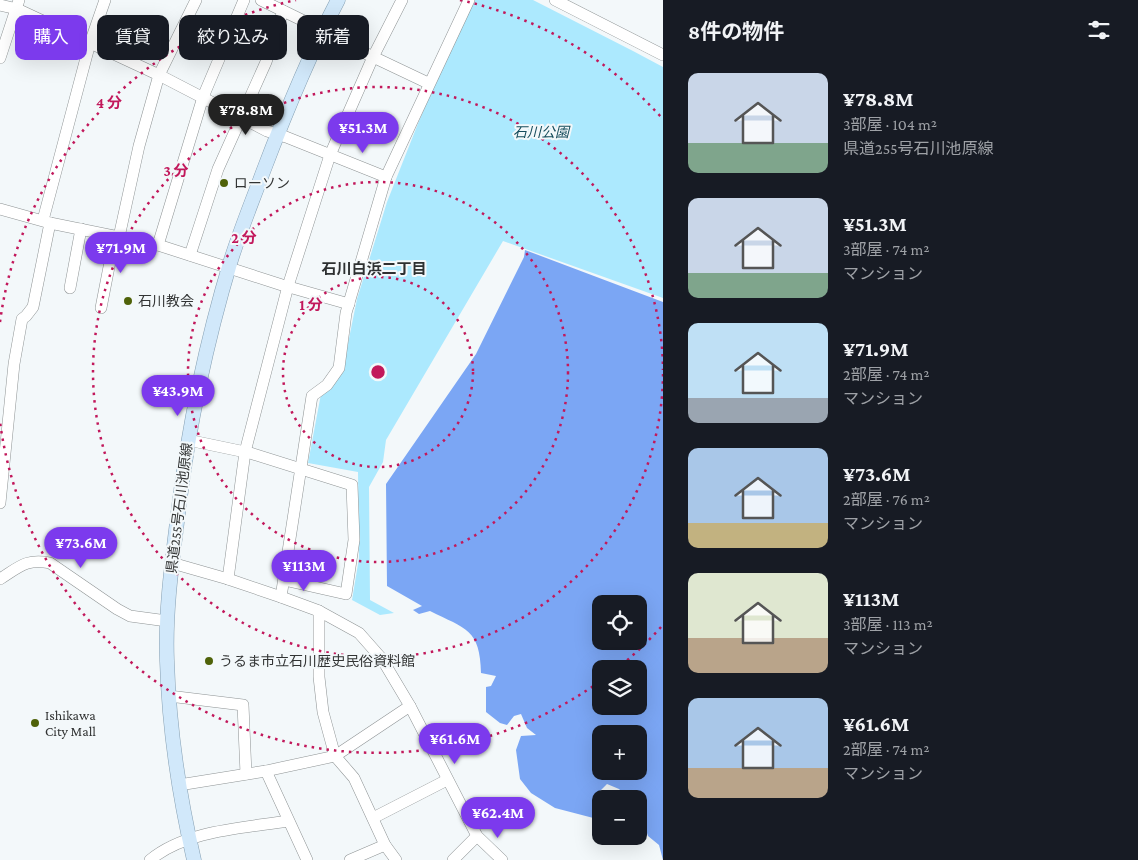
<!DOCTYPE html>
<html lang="ja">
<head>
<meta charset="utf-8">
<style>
	:root { --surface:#171b24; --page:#242831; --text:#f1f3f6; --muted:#9ea1a6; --accent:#7c3aed }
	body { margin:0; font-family:"Crimson Pro","Noto Sans JP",serif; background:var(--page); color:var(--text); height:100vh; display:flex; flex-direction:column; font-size:19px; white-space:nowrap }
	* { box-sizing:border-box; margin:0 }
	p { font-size:16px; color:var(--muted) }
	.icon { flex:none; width:28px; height:28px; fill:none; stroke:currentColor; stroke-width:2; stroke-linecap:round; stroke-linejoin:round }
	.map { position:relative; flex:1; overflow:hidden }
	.drawer { display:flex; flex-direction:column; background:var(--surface); width:475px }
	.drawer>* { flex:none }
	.hud { position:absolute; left:15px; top:15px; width:475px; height:45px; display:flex; gap:10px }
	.controls { position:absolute; left:592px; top:595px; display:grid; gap:10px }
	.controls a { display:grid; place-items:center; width:55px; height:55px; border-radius:10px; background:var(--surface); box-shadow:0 5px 20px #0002; font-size:25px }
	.price { position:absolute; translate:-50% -42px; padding:0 11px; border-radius:18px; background:var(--accent); color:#fff; font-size:16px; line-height:32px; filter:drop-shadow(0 1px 2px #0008) }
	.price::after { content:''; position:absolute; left:50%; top:30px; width:15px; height:11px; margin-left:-8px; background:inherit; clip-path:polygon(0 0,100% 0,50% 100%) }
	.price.active { background:#222; color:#fff }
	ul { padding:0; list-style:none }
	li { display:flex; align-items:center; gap:15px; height:125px; padding:0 25px }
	li span { display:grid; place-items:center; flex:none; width:140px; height:100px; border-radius:10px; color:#555 }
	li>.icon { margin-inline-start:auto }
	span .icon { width:60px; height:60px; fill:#fffc; stroke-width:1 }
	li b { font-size:21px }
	h2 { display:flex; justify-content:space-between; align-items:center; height:60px; padding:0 25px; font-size:21px }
	.pill { padding:0 18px; border-radius:10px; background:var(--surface); box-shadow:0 5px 20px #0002; font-size:18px; line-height:45px }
	.pill.active { background:var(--accent); color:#fff }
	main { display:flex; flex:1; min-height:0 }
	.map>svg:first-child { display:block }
</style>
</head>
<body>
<main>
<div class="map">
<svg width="663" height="860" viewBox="0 0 663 860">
	<rect width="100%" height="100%" fill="#f3f8fa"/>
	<!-- green -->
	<path fill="#ace9fe" d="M475,0H533L633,51L663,67V298L503,241L386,440L383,462L369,487L370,600L394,613L380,615L352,600L359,558L358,472L308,463L321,394L343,368L357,299L387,202L419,121L450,50Z"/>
	<!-- water -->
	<path fill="#7ba6f4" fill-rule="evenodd" d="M525,250L663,302V860L659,845L648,836L646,830L639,822V799H629L619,789L607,784L600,791L597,797L601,809V820L555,808L531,793L520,779L516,750L521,736L536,735L527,728L521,714L514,716L507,725L500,723L486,712V687L491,686L496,676L481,673C480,629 466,629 430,611L419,614L413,610L422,606L387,586L386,484L476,354L524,257ZM601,604H639V641H601ZM601,669H639V706H601ZM601,734H639V771H601Z"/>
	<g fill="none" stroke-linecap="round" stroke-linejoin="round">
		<defs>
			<g id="minor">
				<path d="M261,0L314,26L331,37L428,83"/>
				<path d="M555,0L663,55"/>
				<path d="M0,5L17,9L159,75L267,131L286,137L386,177"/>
				<path d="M0,58L19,0"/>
				<path d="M0,209L50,223L158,245L282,285L349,304"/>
				<path d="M43,220L90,43L105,0"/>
				<path d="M119,237L139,146L159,75L196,0"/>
				<path d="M158,245L203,97L244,0"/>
				<path d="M190,255L218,169L266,62L283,11"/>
				<path d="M70,288L81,229"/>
				<path d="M101,308L115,236"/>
				<path d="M188,440L250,453L352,485L354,540L346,594L284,580"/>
				<path d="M0,503L14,364L22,319L26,316L33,307L50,223"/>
				<path d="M172,563L228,579L281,597L319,611L359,633L382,659L410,706L477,836L502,860"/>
				<path d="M0,579C19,567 27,558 50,563L117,609L130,616L167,621"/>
				<path d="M228,579L245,452L288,286L330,155L373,57L402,0"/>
				<path d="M281,597L312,396L327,385L339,368L346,313L386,177L469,0"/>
				<path d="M319,611V677L323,712L335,756L354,778L385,845L396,860"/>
				<path d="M169,696L243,705L246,774"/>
				<path d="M266,771L307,860"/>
				<path d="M179,785L266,771L335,756L410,706"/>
				<path d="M373,818L447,780"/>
				<path d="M150,860C186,830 244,828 288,821"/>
				<path d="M350,860L385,845"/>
				<path d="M453,860L477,836"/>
			</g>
			<path id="major" d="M194,860C179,795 169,728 167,661C165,612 172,563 178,514C188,429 206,343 231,260C240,231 252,202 263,172C285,114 309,55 338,0"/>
		</defs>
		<!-- minor casing -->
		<use href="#minor" stroke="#8e9394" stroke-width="12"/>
		<!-- major casing -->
		<use href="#major" stroke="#859fb2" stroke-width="15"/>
		<!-- minor -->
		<use href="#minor" stroke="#fff" stroke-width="11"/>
		<!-- major -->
		<use href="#major" stroke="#d1e8fa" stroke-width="14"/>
	</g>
	<!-- distance rings -->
	<g fill="none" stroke="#c2185b" stroke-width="2.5" stroke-dasharray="2.5 5">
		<circle cx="378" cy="372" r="95"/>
		<circle cx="378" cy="372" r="190"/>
		<path d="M663 374A285 285 0 1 1 663 370"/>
		<path d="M661 627A381 381 0 0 1 618 668M599 682A381 381 0 0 1 0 422M0 322A381 381 0 0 1 296 0M460 0A381 381 0 0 1 661 117"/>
	</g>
	<!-- markers -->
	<g fill="#4f6209" stroke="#f3f8fa" stroke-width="2">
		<circle cx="224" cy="183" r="5"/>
		<circle cx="128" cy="301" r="5"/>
		<circle cx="209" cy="661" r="5"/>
		<circle cx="35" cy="723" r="5"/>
	</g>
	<g text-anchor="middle" stroke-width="4" stroke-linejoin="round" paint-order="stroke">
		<!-- park labels -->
		<g font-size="14" font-style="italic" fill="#154c5c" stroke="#f3f8fa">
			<text x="541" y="137">石川公園</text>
		</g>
		<!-- poi labels -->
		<g font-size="14" fill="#323434" stroke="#f3f8fa" text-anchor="start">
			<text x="234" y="188">ローソン</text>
			<text x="138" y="306">石川教会</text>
			<text x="219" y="666">うるま市立石川歴史民俗資料館</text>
			<text x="45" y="720">Ishikawa<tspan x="45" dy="16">City Mall</tspan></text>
		</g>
		<!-- street labels -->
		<g font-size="14" fill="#323434" stroke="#f3f8fa">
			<text transform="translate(179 508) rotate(-83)" y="5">県道255号石川池原線</text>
		</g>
		<!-- neighbourhood labels -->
		<g font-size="15" font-weight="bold" fill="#2d3031" stroke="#f3f8fa">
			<text x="374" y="274">石川白浜二丁目</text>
		</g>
	</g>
	<circle cx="378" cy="372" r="8" fill="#c2185b" stroke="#f3f8fa" stroke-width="2.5"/>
	<g font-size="15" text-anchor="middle" font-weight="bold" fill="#c2185b" stroke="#f3f8fa" stroke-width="4" stroke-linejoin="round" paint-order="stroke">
		<text x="109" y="108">4 分</text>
		<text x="176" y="176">3 分</text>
		<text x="244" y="243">2 分</text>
		<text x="311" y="310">1 分</text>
	</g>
</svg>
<div class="controls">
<a><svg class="icon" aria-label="locate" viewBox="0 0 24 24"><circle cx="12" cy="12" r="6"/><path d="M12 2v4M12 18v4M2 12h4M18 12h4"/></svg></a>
<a><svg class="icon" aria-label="layers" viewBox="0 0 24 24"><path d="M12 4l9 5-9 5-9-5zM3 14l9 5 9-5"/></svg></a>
<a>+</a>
<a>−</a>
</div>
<b class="price active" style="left:246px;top:136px">¥78.8M</b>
<b class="price" style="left:363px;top:154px">¥51.3M</b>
<b class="price" style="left:121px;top:274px">¥71.9M</b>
<b class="price" style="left:178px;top:417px">¥43.9M</b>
<b class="price" style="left:81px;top:569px">¥73.6M</b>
<b class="price" style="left:304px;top:592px">¥113M</b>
<b class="price" style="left:455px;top:765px">¥61.6M</b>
<b class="price" style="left:498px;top:839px">¥62.4M</b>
<div class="hud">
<a class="pill active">購入</a>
<a class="pill">賃貸</a>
<a class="pill">絞り込み</a>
<a class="pill">新着</a>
</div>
</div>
<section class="drawer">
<h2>8件の物件<svg class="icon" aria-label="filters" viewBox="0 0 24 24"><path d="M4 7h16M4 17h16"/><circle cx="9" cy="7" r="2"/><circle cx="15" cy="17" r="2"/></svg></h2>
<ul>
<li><span style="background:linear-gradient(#c9d6e8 70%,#7fa58c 0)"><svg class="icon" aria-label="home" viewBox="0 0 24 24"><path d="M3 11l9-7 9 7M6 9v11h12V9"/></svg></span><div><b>¥78.8M</b><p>3部屋 · 104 m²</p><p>県道255号石川池原線</p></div></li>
<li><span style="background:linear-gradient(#c9d6e8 75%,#7fa58c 0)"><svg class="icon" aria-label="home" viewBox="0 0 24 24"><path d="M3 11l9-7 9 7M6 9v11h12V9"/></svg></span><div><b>¥51.3M</b><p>3部屋 · 74 m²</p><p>マンション</p></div></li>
<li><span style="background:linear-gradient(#bfe0f5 75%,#9aa5b1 0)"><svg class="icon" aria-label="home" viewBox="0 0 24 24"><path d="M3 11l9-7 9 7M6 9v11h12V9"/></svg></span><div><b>¥71.9M</b><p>2部屋 · 74 m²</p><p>マンション</p></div></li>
<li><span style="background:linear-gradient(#a9c7e8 75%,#c2b280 0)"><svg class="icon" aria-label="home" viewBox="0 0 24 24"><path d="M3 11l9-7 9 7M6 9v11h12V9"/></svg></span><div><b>¥73.6M</b><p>2部屋 · 76 m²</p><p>マンション</p></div></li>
<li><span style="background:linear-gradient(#dfe7d0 65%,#b9a48a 0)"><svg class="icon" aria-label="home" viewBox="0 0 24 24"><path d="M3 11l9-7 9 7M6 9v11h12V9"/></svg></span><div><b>¥113M</b><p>3部屋 · 113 m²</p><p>マンション</p></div></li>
<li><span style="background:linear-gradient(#a9c7e8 70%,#b9a48a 0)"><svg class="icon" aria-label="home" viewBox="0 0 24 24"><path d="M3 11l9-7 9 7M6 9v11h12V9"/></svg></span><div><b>¥61.6M</b><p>2部屋 · 74 m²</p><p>マンション</p></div></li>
</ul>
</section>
</main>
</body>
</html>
